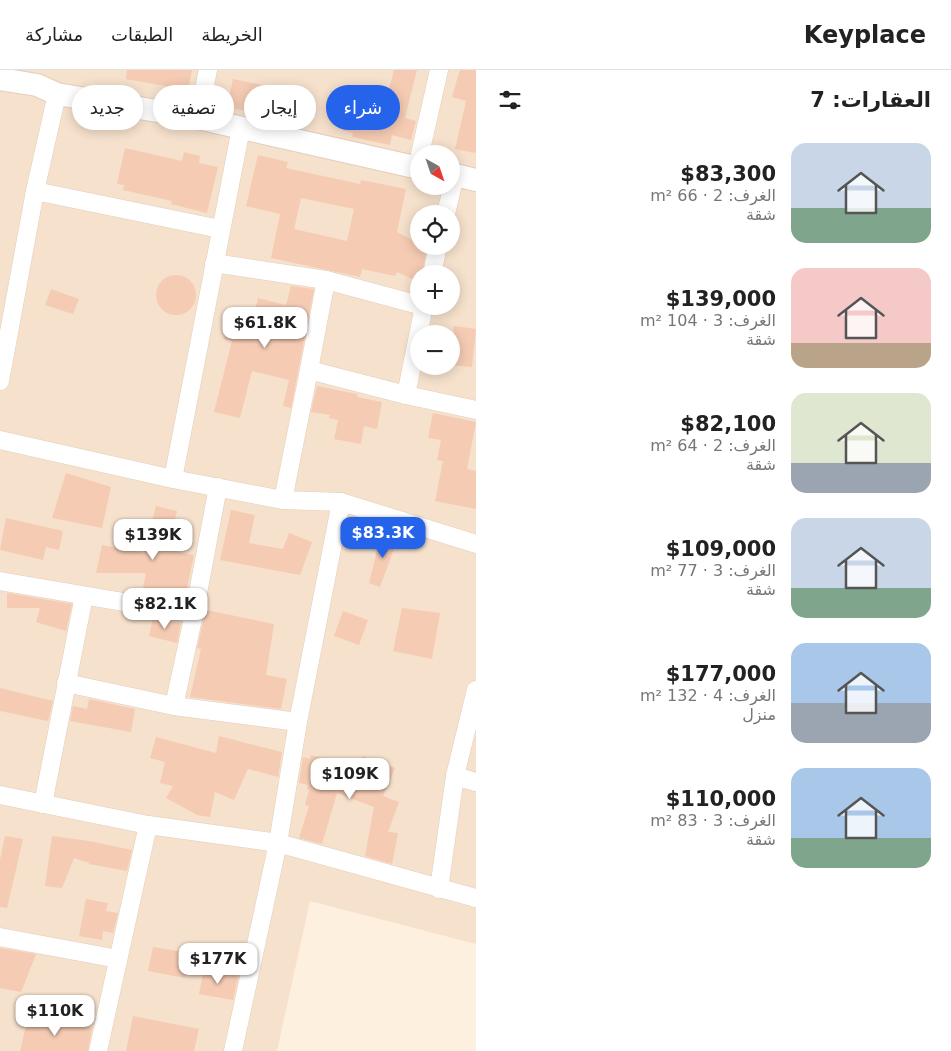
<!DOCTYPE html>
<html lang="ar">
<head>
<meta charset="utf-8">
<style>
	:root { --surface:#fff; --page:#f2f2f2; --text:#222; --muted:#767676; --line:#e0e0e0; --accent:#2563eb }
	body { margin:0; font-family:"DejaVu Sans","Noto Sans Arabic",sans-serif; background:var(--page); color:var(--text); direction:rtl; height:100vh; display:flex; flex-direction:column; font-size:19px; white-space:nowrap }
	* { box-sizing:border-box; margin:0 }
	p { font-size:16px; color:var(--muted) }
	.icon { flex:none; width:28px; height:28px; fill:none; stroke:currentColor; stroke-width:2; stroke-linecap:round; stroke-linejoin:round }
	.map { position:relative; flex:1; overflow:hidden; direction:ltr }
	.details { display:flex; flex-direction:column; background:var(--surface); width:475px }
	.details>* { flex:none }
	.guide { position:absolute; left:15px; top:15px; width:385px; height:45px; direction:rtl; display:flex; gap:10px }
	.needle { width:32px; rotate:140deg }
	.tools { position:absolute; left:410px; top:75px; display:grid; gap:10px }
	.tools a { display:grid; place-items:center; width:50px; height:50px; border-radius:50%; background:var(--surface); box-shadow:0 2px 12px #0003; font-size:25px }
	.price { position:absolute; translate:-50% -42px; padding:0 11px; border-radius:10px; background:#fff; color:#222; font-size:16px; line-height:32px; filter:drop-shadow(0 1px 2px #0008) }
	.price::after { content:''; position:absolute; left:50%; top:30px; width:15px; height:11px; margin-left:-8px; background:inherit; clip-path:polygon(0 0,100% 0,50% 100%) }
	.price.selected { background:var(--accent); color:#fff }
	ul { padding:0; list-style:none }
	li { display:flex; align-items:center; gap:15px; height:125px; padding:0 20px }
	li span { display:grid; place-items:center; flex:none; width:140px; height:100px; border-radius:15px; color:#555 }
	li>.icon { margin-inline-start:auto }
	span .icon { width:60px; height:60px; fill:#fffc; stroke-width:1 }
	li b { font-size:21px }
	h2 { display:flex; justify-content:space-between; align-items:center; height:60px; padding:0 20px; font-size:21px }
	.chip { padding:0 18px; border-radius:22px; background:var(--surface); box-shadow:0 2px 12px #0003; font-size:18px; line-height:45px }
	.chip.selected { background:var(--accent); color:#fff }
	header { display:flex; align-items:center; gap:30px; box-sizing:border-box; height:70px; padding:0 25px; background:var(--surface); border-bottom:1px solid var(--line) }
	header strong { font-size:24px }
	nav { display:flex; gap:28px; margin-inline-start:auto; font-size:18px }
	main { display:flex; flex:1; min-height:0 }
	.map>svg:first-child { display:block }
</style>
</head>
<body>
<header>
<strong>Keyplace</strong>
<nav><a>الخريطة</a><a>الطبقات</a><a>مشاركة</a></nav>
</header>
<main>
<section class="details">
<h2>العقارات: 7<svg class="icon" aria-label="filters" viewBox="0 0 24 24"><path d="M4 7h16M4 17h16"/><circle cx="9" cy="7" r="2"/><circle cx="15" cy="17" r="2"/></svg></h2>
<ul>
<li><span style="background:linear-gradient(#c9d6e8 65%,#7fa58c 0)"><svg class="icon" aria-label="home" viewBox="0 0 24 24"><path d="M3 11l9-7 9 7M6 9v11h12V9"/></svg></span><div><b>$83,300</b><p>الغرف: 2 · 66 m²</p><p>شقة</p></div></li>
<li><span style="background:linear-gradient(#f6c9c9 75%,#b9a48a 0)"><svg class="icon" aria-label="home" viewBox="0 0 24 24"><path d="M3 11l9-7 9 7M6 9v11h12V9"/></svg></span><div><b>$139,000</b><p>الغرف: 3 · 104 m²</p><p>شقة</p></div></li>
<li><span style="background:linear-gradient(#dfe7d0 70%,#9aa5b1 0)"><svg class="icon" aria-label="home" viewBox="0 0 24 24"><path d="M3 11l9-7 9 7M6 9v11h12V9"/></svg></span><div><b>$82,100</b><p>الغرف: 2 · 64 m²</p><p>شقة</p></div></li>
<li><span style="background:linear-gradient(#c9d6e8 70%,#7fa58c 0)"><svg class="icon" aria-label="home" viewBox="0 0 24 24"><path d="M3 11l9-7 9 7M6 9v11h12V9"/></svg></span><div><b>$109,000</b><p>الغرف: 3 · 77 m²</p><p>شقة</p></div></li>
<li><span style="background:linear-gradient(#a9c7e8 60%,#9aa5b1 0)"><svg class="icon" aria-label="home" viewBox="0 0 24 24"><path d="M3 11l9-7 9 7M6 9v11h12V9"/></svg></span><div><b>$177,000</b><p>الغرف: 4 · 132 m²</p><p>منزل</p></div></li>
<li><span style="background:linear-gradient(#a9c7e8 70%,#7fa58c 0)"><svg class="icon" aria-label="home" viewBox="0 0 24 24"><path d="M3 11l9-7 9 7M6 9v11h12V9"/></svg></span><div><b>$110,000</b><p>الغرف: 3 · 83 m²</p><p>شقة</p></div></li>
</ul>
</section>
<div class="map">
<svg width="476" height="981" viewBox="0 0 476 981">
	<rect width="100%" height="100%" fill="#fef0de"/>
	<!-- residential -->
	<path fill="#f6e1cc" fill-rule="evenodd" d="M0,0H476V874L310,831L277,981H0ZM419,84H451V116H419ZM419,144H451V176H419ZM419,204H451V236H419ZM419,264H451V296H419Z"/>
	<!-- building -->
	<g fill="#f5cbb3" fill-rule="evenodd">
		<path d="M127,0H192L188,20L126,9Z"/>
		<path d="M394,0H417L405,48L416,51L411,70L392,65L390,75L352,67L353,63L342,60L348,34L383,43Z"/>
		<path d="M460,0H476V83L455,79L466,31L452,27Z"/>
		<path d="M233,9L287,20L282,48L227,37Z"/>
		<path d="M125,78L182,91L184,82L200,86L199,93L218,97L207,143L171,134L172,131L123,120L124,115L117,114Z"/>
		<path d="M258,85L288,92L286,98L360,114L361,110L406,119L397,162L419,173V176L427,177L422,204H419V212L397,202L395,206L362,199L360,207L271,188L280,144L246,136ZM301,128L354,139L347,171L294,159Z"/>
		<circle cx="176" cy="225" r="20"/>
		<path d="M291,216L314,219L291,338L283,336L289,310L252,301L240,348L214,342L232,271L224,269L230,248L252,253L258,228L286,235Z"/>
		<path d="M51,219L79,229L73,244L45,235Z"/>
		<path d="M454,256L476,259L472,297L451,295Z"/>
		<path d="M317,316L357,324V327L382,332L377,359L364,356L361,374L334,369L338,350L329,348L330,345L311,342Z"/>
		<path d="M433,343L476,352L467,399L476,401V439L435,431L443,391L437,390L441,370L428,368Z"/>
		<path d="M66,403L111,417L102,458L52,448Z"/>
		<path d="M156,436L177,441L167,480L194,485L184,532L142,524L146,503H96L102,475L144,483Z"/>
		<path d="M231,440L255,445L249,473L283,479L289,463L312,472L300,505L220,490Z"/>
		<path d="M6,448L63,461L59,480L46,477L43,490L0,480Z"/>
		<path d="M381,464L398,468L380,517L369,513Z"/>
		<path d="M7,523L72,534L66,561L36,552L40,538H7Z"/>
		<path d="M402,538L440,543L432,589L393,581Z"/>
		<path d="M206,540L274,554L266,605L287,609L281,639L190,627L201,579L197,578Z"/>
		<path d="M343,541L368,550L359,575L334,566Z"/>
		<path d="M153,548L181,553L177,573L149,566Z"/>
		<path d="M0,618L53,631L48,651L0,641Z"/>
		<path d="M89,629L135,639L131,662L70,651L73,636L87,639Z"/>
		<path d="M219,666L282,682L278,707L248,699L234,730L215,722L210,747L197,745L166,728L173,716L160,713L165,692L150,688L156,667L216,683Z"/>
		<path d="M311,685L359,696L363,686L395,698L383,726L399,732L388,762L398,763L392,794L365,786L374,737L337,723L322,774L299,768L309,736L305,735L309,720L307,719L308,715L299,713L303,687L310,689Z"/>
		<path d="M5,766L23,769L7,838L0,837V790Z"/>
		<path d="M52,766L89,771L132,780L127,801L89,794V793L74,788L62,818L45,816Z"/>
		<path d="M86,829L108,833L106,841L118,843L113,863L103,861L102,870L79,866Z"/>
		<path d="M153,877L190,883L185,908L148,901Z"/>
		<path d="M0,878L36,884L21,922L0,918Z"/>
		<path d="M204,899L238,906L233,930L199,924Z"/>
		<path d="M133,946L199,959L194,981H126Z"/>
		<path d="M28,948L62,956L63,952L92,958L88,981H20Z"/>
	</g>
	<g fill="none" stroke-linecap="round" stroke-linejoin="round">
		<defs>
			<g id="minor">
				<path d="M198,48L208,0"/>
				<path d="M420,84L439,0"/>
				<path d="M35,121L220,159"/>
				<path d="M446,144L455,105"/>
				<path d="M214,193L326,210L419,235"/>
				<path d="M432,204L438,176"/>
				<path d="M309,300L326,210"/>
				<path d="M0,311L35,121L57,24"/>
				<path d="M406,325L424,236"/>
				<path d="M0,370L173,409L283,430L341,432L476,474"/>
				<path d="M173,409L241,58"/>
				<path d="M283,430L309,300L406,325L476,340"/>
				<path d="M0,511L194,544"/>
				<path d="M66,613L174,636L298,652"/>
				<path d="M174,636L194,544L218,417"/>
				<path d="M455,706L476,712"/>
				<path d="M0,725L148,755L278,773L476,828"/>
				<path d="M43,734L84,526"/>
				<path d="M439,819L455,706L476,620"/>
				<path d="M0,867L118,889"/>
				<path d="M98,981L148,755"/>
				<path d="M233,981L278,773L298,652L341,432"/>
			</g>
			<g id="tertiary">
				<path d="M0,9L37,15L57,24L198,48L419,98"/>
				<path d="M451,104L476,110"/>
			</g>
		</defs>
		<!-- minor casing -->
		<use href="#minor" stroke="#e4cdbc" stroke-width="19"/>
		<!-- tertiary casing -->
		<use href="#tertiary" stroke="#e4cdbc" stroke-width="24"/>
		<!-- minor -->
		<use href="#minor" stroke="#fff" stroke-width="18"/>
		<!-- tertiary -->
		<use href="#tertiary" stroke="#fff" stroke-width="22"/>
	</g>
</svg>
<div class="tools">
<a><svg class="needle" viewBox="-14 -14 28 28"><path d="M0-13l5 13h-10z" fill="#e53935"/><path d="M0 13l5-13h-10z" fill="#767676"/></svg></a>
<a><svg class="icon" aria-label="locate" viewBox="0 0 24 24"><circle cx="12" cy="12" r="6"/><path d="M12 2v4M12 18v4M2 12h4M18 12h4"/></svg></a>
<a>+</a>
<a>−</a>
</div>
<b class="price" style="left:265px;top:279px">$61.8K</b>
<b class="price selected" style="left:383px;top:489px">$83.3K</b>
<b class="price" style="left:153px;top:491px">$139K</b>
<b class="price" style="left:165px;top:560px">$82.1K</b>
<b class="price" style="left:350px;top:730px">$109K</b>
<b class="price" style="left:218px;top:915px">$177K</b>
<b class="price" style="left:55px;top:967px">$110K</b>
<div class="guide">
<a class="chip selected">شراء</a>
<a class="chip">إيجار</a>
<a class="chip">تصفية</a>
<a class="chip">جديد</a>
</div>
</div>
</main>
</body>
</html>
